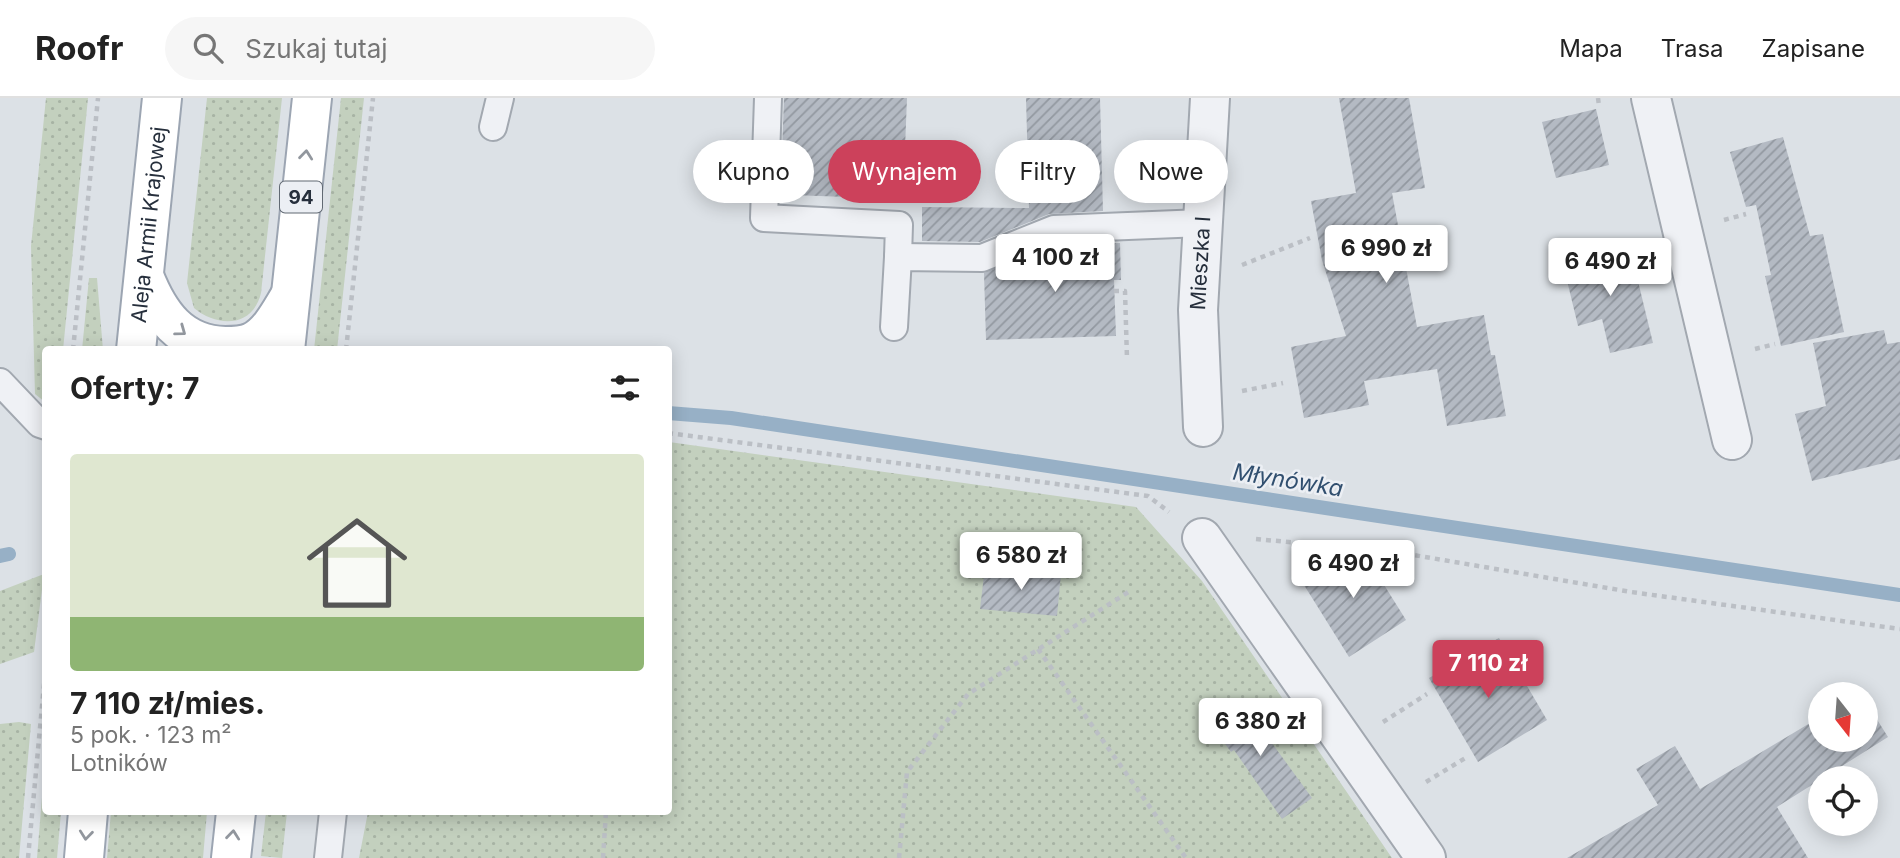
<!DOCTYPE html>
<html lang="pl">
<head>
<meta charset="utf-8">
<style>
	:root { --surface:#fff; --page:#f6f6f6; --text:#222; --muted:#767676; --line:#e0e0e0; --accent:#cc415b }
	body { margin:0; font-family:Inter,sans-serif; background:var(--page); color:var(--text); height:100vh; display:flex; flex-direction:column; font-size:26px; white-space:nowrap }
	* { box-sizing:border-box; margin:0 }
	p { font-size:23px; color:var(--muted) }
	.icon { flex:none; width:38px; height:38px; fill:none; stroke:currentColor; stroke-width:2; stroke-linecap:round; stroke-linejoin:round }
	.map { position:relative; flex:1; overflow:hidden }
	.drawer { position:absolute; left:42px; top:248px; width:630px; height:469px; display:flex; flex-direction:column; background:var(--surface); border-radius:7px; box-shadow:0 4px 18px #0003 }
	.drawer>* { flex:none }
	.top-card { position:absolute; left:693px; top:42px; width:665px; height:63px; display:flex; gap:14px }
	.needle { width:46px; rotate:163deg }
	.tools { position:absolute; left:1808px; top:584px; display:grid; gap:14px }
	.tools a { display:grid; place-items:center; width:70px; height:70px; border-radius:50%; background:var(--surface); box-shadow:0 4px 18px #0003; font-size:35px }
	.price { position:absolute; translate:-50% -60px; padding:0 16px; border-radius:7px; background:#fff; color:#222; font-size:23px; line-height:46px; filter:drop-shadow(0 2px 4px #0008) }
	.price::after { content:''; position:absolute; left:50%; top:42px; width:21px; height:16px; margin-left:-10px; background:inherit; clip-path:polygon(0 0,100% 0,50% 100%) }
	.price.selected { background:var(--accent); color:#fff }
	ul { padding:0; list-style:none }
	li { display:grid; align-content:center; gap:14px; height:371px; padding:0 28px }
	li span { display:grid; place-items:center; height:217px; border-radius:7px; color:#555 }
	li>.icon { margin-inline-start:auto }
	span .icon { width:126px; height:126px; fill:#fffc; stroke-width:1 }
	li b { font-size:30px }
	h2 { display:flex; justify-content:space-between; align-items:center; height:84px; padding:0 28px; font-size:30px }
	.pill { padding:0 24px; border-radius:32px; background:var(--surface); box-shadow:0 4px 18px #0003; font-size:24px; line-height:63px }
	.pill.selected { background:var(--accent); color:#fff }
	header { display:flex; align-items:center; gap:42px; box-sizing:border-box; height:98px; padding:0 35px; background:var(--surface); border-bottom:2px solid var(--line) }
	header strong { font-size:33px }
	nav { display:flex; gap:38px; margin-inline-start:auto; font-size:24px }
	.search { width:490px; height:63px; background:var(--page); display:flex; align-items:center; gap:18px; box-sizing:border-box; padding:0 24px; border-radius:38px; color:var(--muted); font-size:26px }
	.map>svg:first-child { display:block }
</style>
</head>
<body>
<header>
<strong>Roofr</strong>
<div class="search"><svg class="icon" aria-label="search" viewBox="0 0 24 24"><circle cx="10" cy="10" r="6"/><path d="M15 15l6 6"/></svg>Szukaj tutaj</div>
<nav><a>Mapa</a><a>Trasa</a><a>Zapisane</a></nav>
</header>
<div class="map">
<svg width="1900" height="760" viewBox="0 0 1900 760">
	<defs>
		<pattern id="grass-dots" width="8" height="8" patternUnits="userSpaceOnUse" patternTransform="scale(1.75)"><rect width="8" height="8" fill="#c3d0be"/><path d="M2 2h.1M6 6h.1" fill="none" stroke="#a7b3a4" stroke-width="1.8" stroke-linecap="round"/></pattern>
		<pattern id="building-hatch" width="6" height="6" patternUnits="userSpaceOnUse" patternTransform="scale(1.75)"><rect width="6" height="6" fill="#b4bac3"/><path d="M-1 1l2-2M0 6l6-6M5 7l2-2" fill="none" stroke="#9298a0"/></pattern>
	</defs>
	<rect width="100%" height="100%" fill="#dce1e6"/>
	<!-- grass -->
	<g fill="url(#grass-dots)">
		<path d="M46,0H88L63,252H46L45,304L35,296L31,148Z"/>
		<path d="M207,0H282L261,195C253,229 218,230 194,210L187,185Z"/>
		<path d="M341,0H364L337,252H314Z"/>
		<path d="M89,180H97L103,252H82Z"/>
		<path d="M669,344L1136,409L1202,483L1392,760H359L368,714H668Z"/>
		<path d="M44,476L34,554L0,566V493Z"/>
		<path d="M19,624L31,626L19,760H0V626Z"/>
		<path d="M45,663L46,714H61L57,760H37Z"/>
		<path d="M111,714H207L203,760H107Z"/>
		<path d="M266,714H287L282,760L261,758Z"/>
	</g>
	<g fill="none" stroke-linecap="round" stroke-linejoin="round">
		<!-- stream -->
		<g stroke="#97b0c6" stroke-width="14">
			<path d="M668,315L731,320L1900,497"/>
			<path d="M0,458L9,456"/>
		</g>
	</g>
	<!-- building -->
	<g fill="url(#building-hatch)">
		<path d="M784,0H907L903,101L791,97L793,54H782Z"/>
		<path d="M1026,0H1100L1103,113L1049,116L980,144L922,143V109L1029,110Z"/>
		<path d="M1339,0H1409L1425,90L1392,95L1417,229L1484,217L1491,257H1495L1506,318L1447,328L1437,271L1364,283L1369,307L1304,320L1291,249L1346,238L1322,162L1311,103L1356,95Z"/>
		<path d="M1596,11L1609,67L1556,80L1542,24Z"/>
		<path d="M1783,39L1810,138L1823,136L1844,234L1781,248L1765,178L1771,177L1756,107L1746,109L1730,54Z"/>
		<path d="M1120,145L1121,182H1114L1116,238L986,242L984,175L1057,147Z"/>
		<path d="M1630,150L1653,245L1610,255L1602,221L1578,228L1563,166Z"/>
		<path d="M1884,232L1887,246L1900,244V361L1812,383L1795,316L1826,308L1813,245Z"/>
		<path d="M1338,455L1366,458L1406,522L1349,559L1299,479Z"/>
		<path d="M985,469L1061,476L1057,518L980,511Z"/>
		<path d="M1499,540L1547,622L1478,664L1429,580Z"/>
		<path d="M1239,600L1312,700L1282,721L1234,652L1231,654L1208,623Z"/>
		<path d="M1866,604L1888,639L1777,709L1808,760H1567L1658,707L1636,671L1675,648L1700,691L1820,619V642H1866Z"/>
	</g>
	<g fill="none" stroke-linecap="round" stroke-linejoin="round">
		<defs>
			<g id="service">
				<path d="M768,0L764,120L899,127L898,159"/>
				<path d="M493,29L500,0"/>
				<path d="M894,229L898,159L982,160L1054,131L1202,125"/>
				<path d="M0,284L40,326L46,328"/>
				<path d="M328,760L333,714"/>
			</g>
			<g id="minor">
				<path d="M1651,0L1732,342"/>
				<path id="s1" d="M1203,329L1198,212L1210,0"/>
				<path d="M1202,440L1426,760"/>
			</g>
			<g id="primary">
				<path d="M144,178C159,216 180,247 225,248C234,248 243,248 252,244C270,235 280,214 290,198"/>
				<path id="s2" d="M136,252L162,0"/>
				<path d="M285,252L312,0"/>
				<path d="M84,760L88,714"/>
				<path d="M231,760L236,714"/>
			</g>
		</defs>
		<!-- service casing -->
		<use href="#service" stroke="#a2a8b0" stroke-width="30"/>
		<!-- minor casing -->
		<use href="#minor" stroke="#a2a8b0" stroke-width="42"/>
		<!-- primary casing -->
		<use href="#primary" stroke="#9ca5b2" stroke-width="42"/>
		<!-- path -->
		<g stroke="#bbbfc5" stroke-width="4.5" stroke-dasharray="5 5" stroke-linecap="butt">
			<path d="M1598,0L1599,8"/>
			<path d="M1724,122L1746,116"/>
			<path d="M1242,167L1310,140"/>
			<path d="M1114,193H1125L1127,261"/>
			<path d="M1755,251L1775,246"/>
			<path d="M73,252L98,0"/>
			<path d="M346,252L373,0"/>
			<path d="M1242,293L1283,285"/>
			<path d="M668,335L1148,398L1169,414"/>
			<path d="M1256,441L1396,454L1631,494L1900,531"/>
			<path d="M1038,551L1186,760"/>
			<path d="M1383,624L1427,596"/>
			<path d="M1426,684L1467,659"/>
			<path d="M28,760L46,565"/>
			<path d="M603,760L606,714"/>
			<path d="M899,760L907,674L968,596L1130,493"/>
		</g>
		<!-- service -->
		<use href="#service" stroke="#eff1f5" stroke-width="26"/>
		<!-- minor -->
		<use href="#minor" stroke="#eff1f5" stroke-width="38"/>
		<!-- primary -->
		<use href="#primary" stroke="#fff" stroke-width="38"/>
	</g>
	<!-- one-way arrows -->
	<defs><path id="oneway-chevron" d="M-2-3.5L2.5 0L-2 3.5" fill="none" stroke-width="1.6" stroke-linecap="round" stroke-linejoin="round" transform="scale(1.75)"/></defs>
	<g stroke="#92979e">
		<use href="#oneway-chevron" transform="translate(306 57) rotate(-84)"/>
		<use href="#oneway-chevron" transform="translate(181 233) rotate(36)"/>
		<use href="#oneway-chevron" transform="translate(86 737) rotate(96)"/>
		<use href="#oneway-chevron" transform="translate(233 737) rotate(-84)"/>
	</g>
	<g text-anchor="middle" stroke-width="5" stroke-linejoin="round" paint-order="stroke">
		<!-- shield labels -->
		<rect fill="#eceff4" stroke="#616973" stroke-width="2" x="280" y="83.5" width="42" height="31" rx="5"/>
		<g font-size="19" font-weight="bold" fill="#262f3c">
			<text x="301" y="106">94</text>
		</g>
		<!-- street labels -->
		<g font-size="21" fill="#262f3c" stroke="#eceff4">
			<text dy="7" stroke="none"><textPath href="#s2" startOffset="126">Aleja Armii Krajowej</textPath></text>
			<text dy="7" stroke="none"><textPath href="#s1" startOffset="164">Mieszka I</textPath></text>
		</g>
		<!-- water labels -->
		<g font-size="23" font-style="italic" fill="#314f6f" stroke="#eceff4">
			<text transform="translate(1288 382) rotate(9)" y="8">Młynówka</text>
		</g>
	</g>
</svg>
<div class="tools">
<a><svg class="needle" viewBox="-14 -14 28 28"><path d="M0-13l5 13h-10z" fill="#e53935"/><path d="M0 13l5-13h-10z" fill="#767676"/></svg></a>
<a><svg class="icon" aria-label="locate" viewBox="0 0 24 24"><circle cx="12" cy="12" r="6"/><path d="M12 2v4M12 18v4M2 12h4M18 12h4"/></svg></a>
</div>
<b class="price" style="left:1386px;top:187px">6 990 zł</b>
<b class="price" style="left:1055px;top:196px">4 100 zł</b>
<b class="price" style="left:1610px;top:200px">6 490 zł</b>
<b class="price" style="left:1021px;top:494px">6 580 zł</b>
<b class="price" style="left:1353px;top:502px">6 490 zł</b>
<b class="price selected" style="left:1488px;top:602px">7 110 zł</b>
<b class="price" style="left:1260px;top:660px">6 380 zł</b>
<div class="top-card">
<a class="pill">Kupno</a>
<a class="pill selected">Wynajem</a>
<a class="pill">Filtry</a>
<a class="pill">Nowe</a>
</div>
<section class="drawer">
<h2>Oferty: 7<svg class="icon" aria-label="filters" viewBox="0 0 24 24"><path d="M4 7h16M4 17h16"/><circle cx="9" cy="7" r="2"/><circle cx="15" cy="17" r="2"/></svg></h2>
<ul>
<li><span style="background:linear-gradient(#dfe7d0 75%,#8fb573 0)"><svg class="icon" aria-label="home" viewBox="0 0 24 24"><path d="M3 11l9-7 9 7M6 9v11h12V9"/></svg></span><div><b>7 110 zł/mies.</b><p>5 pok. · 123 m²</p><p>Lotników</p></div></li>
</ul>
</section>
</div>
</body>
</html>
